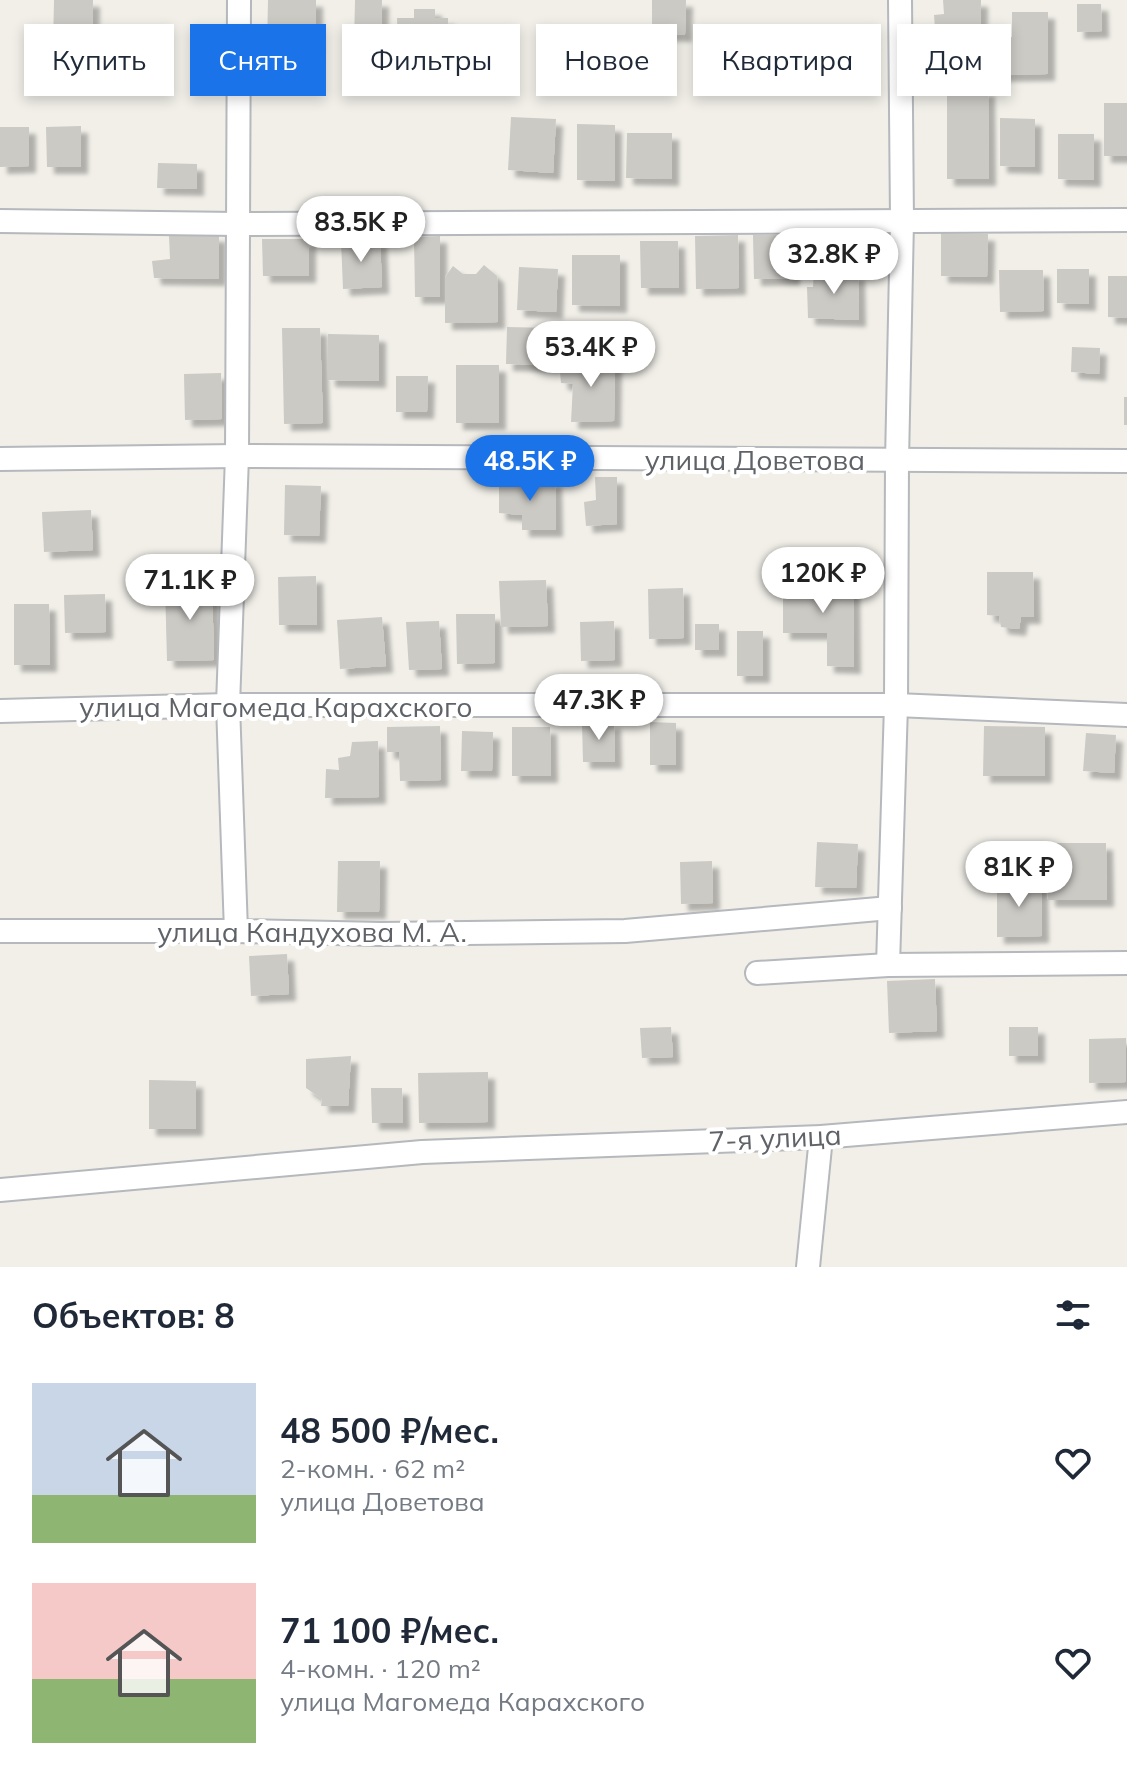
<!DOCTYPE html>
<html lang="ru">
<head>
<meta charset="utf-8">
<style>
	:root { --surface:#fff; --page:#f2f2f3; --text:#1f2937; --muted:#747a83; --accent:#1a73e8 }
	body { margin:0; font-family:Mulish,sans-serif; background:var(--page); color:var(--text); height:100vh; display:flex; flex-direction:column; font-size:30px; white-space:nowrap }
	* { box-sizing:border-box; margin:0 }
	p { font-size:26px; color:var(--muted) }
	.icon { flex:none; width:44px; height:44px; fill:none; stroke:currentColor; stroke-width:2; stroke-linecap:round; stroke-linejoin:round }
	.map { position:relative; height:1267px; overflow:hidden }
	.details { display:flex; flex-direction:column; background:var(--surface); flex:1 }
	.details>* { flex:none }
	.banner { position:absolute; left:24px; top:24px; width:1080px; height:72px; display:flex; gap:16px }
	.price { position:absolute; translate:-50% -68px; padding:0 18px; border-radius:28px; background:#fff; color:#222; font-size:26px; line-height:52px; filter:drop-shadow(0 2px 4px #0008) }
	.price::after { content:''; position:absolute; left:50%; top:48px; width:24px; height:18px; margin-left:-12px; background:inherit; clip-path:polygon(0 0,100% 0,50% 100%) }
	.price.selected { background:var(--accent); color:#fff }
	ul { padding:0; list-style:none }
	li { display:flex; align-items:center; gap:24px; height:200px; padding:0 32px }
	li span { display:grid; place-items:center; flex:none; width:224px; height:160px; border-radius:0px; color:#555 }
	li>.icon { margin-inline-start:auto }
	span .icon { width:96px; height:96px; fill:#fffc; stroke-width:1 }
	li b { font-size:34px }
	h2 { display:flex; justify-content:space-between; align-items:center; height:96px; padding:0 32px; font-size:34px }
	.tag { padding:0 28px; border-radius:0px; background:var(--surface); box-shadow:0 4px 12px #0003; font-size:28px; line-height:72px }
	.tag.selected { background:var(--accent); color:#fff }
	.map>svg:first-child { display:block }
</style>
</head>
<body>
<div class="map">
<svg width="1127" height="1267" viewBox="0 0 1127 1267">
	<defs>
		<filter id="shadow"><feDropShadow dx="7" dy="7" stdDeviation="2" flood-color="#0004"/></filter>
	</defs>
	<rect width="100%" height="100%" fill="#f1efe8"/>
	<!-- building -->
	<g fill="#cccac5" filter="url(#shadow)">
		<path d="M54,0H93L92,47L53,46Z"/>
		<path d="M268,0H316V47H267Z"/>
		<path d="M355,0H382L381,43H354Z"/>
		<path d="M652,0H686L685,35L652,34Z"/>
		<path d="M943,0H981L980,52L944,51V31L935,29L934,15L944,14Z"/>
		<path d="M1077,4H1101L1102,31L1077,32Z"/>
		<path d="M414,9H435V18H448V52H398L397,18H414Z"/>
		<path d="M1012,12H1048V74L994,75L992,38L1012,37Z"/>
		<path d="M947,89H988L989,179H947Z"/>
		<rect x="1104" y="103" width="23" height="53"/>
		<path d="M511,117L556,119L553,173L508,170Z"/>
		<path d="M1000,118L1035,119V167L1000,166Z"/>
		<path d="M577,124L615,125V181L577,180Z"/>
		<path d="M81,126V167H47L46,127Z"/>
		<path d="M0,127H29V166L0,167Z"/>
		<path d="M627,133H672V179L626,178Z"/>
		<path d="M1058,134H1094V180L1058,179Z"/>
		<path d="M158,163L197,164V189L157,188Z"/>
		<path d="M941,233L988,234L987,277L941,276Z"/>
		<path d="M219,235V279L154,278L152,261L170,259L169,236Z"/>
		<path d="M738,235L739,288L696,289L695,236Z"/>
		<path d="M753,235H793V278L754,279Z"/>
		<path d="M440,236V297H415L414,237Z"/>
		<path d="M262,239H309V276H263Z"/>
		<path d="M380,239L382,287L343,289L341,240Z"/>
		<path d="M640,241H678L679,288H641Z"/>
		<path d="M572,255H620V306L572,305Z"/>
		<path d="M484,265L497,276L498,322L445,323V277L453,266L463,274H476Z"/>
		<path d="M519,267L558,269L556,312L517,310Z"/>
		<path d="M1057,269H1089V304L1057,303Z"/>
		<path d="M999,270H1043L1044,311L1000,312Z"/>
		<path d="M814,272L858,273L859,320L808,318L807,287H813Z"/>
		<path d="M1108,276H1127V318L1108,317Z"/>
		<path d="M507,327L553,328V365L506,364Z"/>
		<path d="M282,328H320L323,423L284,424Z"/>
		<path d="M328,334L379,335V381L328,380Z"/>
		<path d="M1072,347L1100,348L1099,374L1071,372Z"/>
		<path d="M615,360L614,421L571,422L573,384L561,383L559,361Z"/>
		<rect x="456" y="365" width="43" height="58"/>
		<path d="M221,373L222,419L185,420L184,374Z"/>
		<path d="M396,376H428L427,412H396Z"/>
		<rect x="1124" y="397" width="3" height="28"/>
		<path d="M595,477H617V524L586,526L584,502L596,500Z"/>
		<path d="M555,480L556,530H522V515L499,513V481Z"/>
		<path d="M285,485L321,486L319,536L284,535Z"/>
		<path d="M91,510L93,550L44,552L42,512Z"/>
		<path d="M987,572H1033L1034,617H1021L1019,629L1001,627L999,616L987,615Z"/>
		<path d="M316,576L317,625H279L278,577Z"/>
		<path d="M853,579L854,667L827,666V633H783V580Z"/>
		<path d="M546,580L548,626L501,627L499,581Z"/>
		<path d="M212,584L214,660L167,661L165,585Z"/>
		<path d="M683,588L684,638L649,639L648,589Z"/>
		<path d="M105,594L106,632L65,633L64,595Z"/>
		<path d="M14,604H49L50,665H14Z"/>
		<path d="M456,614H495V663L457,664Z"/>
		<path d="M382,617L386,666L340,669L337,620Z"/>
		<path d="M439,621L442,669L409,670L406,622Z"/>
		<path d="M614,621L615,660L581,661L580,622Z"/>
		<rect x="695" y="624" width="24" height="26"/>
		<rect x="737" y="631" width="26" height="45"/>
		<path d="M614,722L615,762H583L582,723Z"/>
		<path d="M650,722L676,723V765H650Z"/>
		<path d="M440,726L441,780L400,781L399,752H387V727Z"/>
		<path d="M984,726L1045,727V776H983Z"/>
		<path d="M512,727H550L551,776H512Z"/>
		<path d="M462,731L493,732L492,771H461Z"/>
		<path d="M1086,733L1116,735L1114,773L1083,771Z"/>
		<path d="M378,741L379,797L325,798L326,769L339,770L338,758L350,756L352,742Z"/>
		<path d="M817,842L858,844L856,888L815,887Z"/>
		<path d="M1047,843H1106L1107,900H1048Z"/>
		<path d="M338,861H380L379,912H337Z"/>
		<path d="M712,861L713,903L681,904L680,862Z"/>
		<path d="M1041,880L1042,936L997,937V881Z"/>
		<path d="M287,954L289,994L251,996L249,956Z"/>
		<path d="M935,979L937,1031L889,1033L887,981Z"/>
		<path d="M671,1027L673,1057L642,1058L640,1028Z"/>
		<rect x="1009" y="1027" width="29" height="29"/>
		<path d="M1126,1038V1082L1089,1083V1039Z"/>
		<path d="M351,1056L348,1106H321L322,1099L306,1088V1059Z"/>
		<path d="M488,1072V1122L419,1123L418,1073Z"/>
		<path d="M149,1080L196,1081V1129H149Z"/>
		<path d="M371,1088H402L403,1123H372Z"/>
	</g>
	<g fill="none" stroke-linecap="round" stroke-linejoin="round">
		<defs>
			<g id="street">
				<path d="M0,221L237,224L1127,220"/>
				<path d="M0,459L237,456L1127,461"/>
				<path d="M0,711L228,705H896L1127,715"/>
				<path d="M0,931H236L381,934L625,931L890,908"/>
				<path d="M236,931L228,705L237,456L239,0"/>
				<path d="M888,965L896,705L897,461L902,221L900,0"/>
				<path d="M757,973L888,965L1127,963"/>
				<path d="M0,1190L422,1152L821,1137L1127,1112"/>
				<path d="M808,1267L821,1137"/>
			</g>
		</defs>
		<!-- street casing -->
		<use href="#street" stroke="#b5b8bc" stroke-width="26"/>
		<!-- street -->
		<use href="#street" stroke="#fff" stroke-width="22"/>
	</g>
	<g text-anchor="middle" stroke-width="8" stroke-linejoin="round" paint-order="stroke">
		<!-- street labels -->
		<g font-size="28" fill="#5f6368" stroke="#fff">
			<text x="755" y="470">улица Доветова</text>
			<text x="276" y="717">улица Магомеда Карахского</text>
			<text x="312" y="942">улица Кандухова М. А.</text>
			<text transform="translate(775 1138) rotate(-3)" y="10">7-я улица</text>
		</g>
	</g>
</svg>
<b class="price" style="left:361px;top:264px">83.5K ₽</b>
<b class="price" style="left:834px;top:296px">32.8K ₽</b>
<b class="price" style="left:591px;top:389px">53.4K ₽</b>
<b class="price selected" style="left:530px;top:503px">48.5K ₽</b>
<b class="price" style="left:823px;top:615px">120K ₽</b>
<b class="price" style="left:190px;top:622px">71.1K ₽</b>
<b class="price" style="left:599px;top:742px">47.3K ₽</b>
<b class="price" style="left:1019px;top:909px">81K ₽</b>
<div class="banner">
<a class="tag">Купить</a>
<a class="tag selected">Снять</a>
<a class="tag">Фильтры</a>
<a class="tag">Новое</a>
<a class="tag">Квартира</a>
<a class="tag">Дом</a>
</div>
</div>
<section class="details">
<h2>Объектов: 8<svg class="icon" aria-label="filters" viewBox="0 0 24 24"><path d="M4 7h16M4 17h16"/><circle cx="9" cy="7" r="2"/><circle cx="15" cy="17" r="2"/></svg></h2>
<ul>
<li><span style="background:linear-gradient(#c9d6e8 70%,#8fb573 0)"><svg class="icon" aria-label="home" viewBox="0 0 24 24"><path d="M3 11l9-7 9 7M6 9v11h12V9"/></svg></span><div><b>48 500 ₽/мес.</b><p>2-комн. · 62 m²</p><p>улица Доветова</p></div><svg class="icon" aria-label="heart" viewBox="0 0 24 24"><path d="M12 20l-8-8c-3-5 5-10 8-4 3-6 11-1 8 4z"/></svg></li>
<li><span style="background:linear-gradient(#f6c9c9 60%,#8fb573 0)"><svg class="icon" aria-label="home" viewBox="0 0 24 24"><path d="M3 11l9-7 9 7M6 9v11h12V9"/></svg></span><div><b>71 100 ₽/мес.</b><p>4-комн. · 120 m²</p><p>улица Магомеда Карахского</p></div><svg class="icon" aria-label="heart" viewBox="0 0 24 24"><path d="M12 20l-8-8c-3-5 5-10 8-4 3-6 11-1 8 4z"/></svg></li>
</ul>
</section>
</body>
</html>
